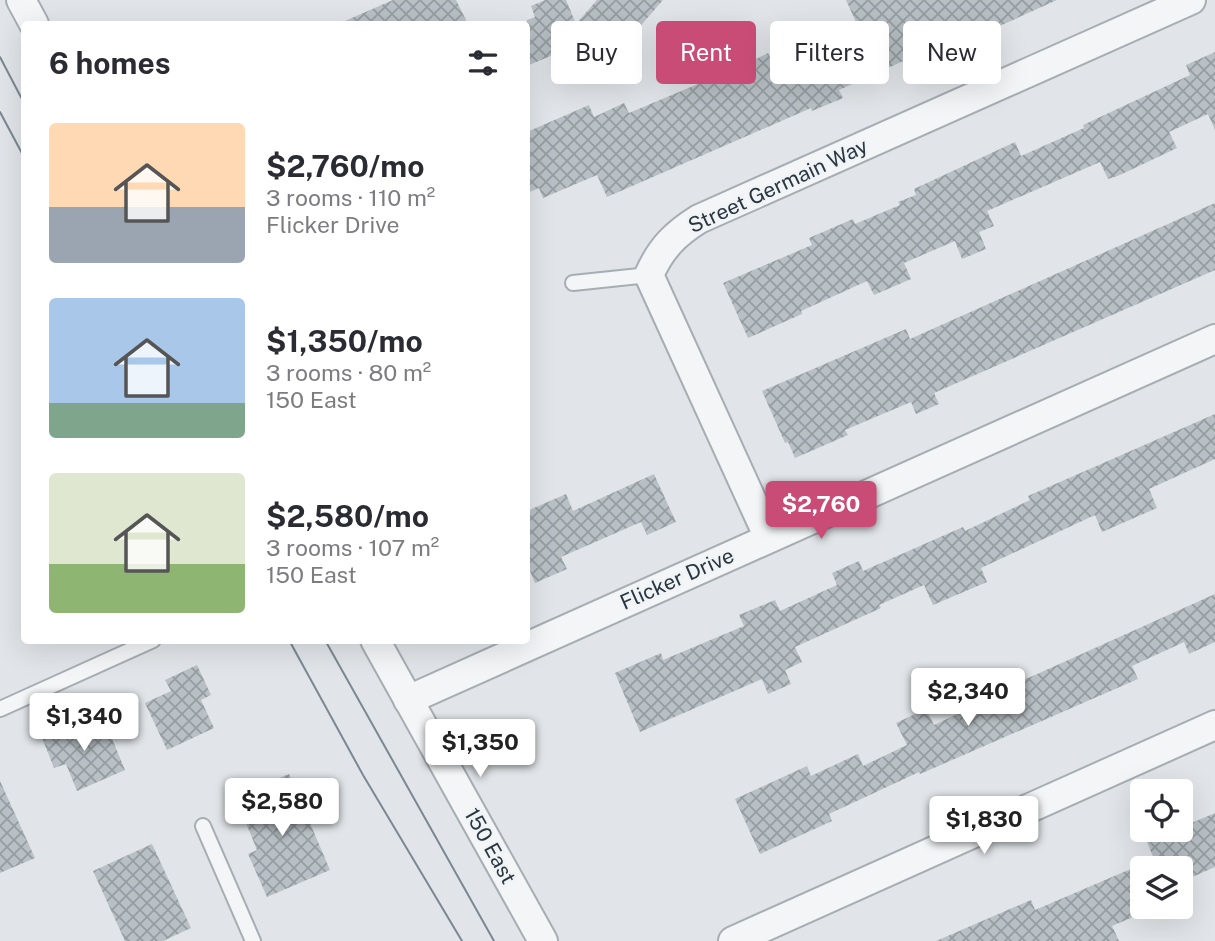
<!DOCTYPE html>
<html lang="en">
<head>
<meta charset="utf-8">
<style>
	:root { --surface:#fff; --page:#f2f2f3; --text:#2b2b33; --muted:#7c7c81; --accent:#c84c76 }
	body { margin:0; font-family:"Public Sans",sans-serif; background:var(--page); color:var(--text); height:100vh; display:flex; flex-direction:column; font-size:26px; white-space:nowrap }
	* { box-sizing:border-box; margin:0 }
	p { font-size:23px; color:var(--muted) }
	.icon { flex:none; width:38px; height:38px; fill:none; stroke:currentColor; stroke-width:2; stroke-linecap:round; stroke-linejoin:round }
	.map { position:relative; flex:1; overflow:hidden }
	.sheet { position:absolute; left:21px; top:21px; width:509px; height:623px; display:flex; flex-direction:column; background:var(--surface); border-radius:7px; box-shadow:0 7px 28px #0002 }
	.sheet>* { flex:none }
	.guide { position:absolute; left:551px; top:21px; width:558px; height:63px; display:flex; gap:14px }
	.buttons { position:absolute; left:1130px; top:779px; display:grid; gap:14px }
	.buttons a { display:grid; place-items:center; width:63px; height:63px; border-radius:7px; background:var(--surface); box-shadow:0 7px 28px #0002; font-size:35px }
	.price { position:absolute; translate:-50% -60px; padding:0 16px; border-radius:7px; background:#fff; color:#222; font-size:23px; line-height:46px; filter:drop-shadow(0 2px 4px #0008) }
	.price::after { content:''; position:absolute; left:50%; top:42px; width:21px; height:16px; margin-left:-10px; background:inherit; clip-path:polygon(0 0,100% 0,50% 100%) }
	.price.current { background:var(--accent); color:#fff }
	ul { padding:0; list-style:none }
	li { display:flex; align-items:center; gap:21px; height:175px; padding:0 28px }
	li span { display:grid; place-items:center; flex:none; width:196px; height:140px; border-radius:7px; color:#555 }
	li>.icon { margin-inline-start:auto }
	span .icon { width:84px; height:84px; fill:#fffc; stroke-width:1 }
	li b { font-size:30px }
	h2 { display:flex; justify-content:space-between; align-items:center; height:84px; padding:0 28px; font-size:30px }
	.tag { padding:0 24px; border-radius:7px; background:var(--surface); box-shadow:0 7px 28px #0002; font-size:24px; line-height:63px }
	.tag.current { background:var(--accent); color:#fff }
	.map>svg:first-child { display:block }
</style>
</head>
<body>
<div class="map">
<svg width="1215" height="941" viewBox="0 0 1215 941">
	<defs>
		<pattern id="building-cross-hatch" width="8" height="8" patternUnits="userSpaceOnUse" patternTransform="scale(1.75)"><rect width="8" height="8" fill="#b8c0c5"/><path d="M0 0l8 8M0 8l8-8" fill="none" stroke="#969da1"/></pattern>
	</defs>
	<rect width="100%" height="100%" fill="#e1e5e9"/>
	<!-- building -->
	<g fill="url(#building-cross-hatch)">
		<path d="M393,0H456L468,24H338Z"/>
		<path d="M545,0H566L576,24L597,0H663L629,39L616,28L527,66V20L535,17L531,6Z"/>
		<path d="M846,0H1057L953,47L950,40L839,90L843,98L812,111L811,108L607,197L597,175L543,198L539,188L527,193V132L589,105L594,117L624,103L629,113L712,78L710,73L751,54L754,60L768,53L776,70L861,33Z"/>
		<path d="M1215,52V130L1208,114L1169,132L1177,148L1120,175L1108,179L1100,162L987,211L994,226L979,232L986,249L962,259L955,241L904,263L911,279L874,295L867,281L801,311L802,314L748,338L723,283L812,245L809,238L853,219L855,224L900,205L898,202L916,195L914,189L1015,142L1021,156L1084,128L1083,125L1190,75L1186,65Z"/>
		<path d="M1215,203V270L934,393L939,404L916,414L911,402L845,430L848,435L795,458L788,442L785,443L762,391L906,329L910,339Z"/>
		<path d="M1215,414V459L1149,489L1157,508L1102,532L1095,515L981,568L987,582L933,605L924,585L879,605L881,608L795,647L802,662L785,670L791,684L768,694L762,679L640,732L615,673L661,653L663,660L744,626L739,615L775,600L780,611L837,585L832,573L859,561L863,571L963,527L965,531L1030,500L1028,496Z"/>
		<path d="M654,474L676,522L647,535L641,522L561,557L567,569L535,583L527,564V511L566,494L573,511Z"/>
		<path d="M1215,594V642L1189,654L1184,642L1132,666L1138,679L920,774L919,772L829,814L832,821L760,854L735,799L807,766L811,776L858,754L863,766L907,745L896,723L926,709L934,725L985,701L984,698Z"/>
		<path d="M197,665L211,695L201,700L214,728L167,750L145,703L171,691L165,680Z"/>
		<path d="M73,721L78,733L105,722L125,770L77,791L66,764L54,768L41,735Z"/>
		<path d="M289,774L330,870L267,897L248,854L257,850L239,806L264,794L261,786Z"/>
		<path d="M0,781L35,858L0,873Z"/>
		<path d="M1215,813V867L1181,882V868H1143L1141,899L1147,911L1112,926L1119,941H936L1031,900L1035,910L1154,859L1147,842Z"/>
		<path d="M152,844L191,928L163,941H125L93,871Z"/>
	</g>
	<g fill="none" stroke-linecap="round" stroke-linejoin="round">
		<defs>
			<g id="service">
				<path d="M573,283L649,275"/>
				<path d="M0,709L153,640"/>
				<path d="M203,826L253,941"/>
			</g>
			<g id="minor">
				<path d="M21,0L34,24"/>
				<path d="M769,538L649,275C661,248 675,234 699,219L1191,0"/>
				<path d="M375,640L543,941"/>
				<path d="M408,700L1215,339"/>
				<path d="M733,941L1215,725"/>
			</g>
		</defs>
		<!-- service casing -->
		<use href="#service" stroke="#a6adb3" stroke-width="18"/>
		<!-- minor casing -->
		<use href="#minor" stroke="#a6adb3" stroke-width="32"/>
		<!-- service -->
		<use href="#service" stroke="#f3f5f7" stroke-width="14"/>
		<!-- minor -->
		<use href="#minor" stroke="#f3f5f7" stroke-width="28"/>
		<!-- tram -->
		<g stroke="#7b8892" stroke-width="2">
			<path d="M0,57L24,103"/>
			<path d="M0,112L24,157"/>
			<path d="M289,640L363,775L462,941"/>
			<path d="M325,640L494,941"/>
		</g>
	</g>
	<g text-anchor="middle" stroke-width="5" stroke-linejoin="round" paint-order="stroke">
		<!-- street labels -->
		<g font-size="21" fill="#2a3640" stroke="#f0f4f6">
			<text transform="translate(778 186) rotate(-25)" y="7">Street Germain Way</text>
			<text transform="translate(677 579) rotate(-24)" y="7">Flicker Drive</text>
			<text transform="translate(490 846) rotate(61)" y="7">150 East</text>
		</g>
	</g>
</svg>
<div class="buttons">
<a><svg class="icon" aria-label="locate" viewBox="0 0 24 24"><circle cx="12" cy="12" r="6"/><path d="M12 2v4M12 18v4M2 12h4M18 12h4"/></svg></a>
<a><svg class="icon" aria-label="layers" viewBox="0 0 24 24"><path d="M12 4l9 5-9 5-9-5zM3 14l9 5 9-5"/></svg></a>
</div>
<b class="price current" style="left:821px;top:541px">$2,760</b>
<b class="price" style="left:968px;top:728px">$2,340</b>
<b class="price" style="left:84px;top:753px">$1,340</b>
<b class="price" style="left:480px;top:779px">$1,350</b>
<b class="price" style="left:282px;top:838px">$2,580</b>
<b class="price" style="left:984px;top:856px">$1,830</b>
<div class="guide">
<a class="tag">Buy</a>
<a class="tag current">Rent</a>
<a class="tag">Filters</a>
<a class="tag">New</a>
</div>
<section class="sheet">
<h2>6 homes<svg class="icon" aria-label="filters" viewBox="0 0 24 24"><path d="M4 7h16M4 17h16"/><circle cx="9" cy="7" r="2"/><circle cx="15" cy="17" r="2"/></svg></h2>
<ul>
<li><span style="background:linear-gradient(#ffd9b3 60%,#9aa5b1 0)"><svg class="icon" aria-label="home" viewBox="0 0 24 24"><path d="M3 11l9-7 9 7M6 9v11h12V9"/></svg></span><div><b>$2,760/mo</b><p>3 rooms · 110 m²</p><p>Flicker Drive</p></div></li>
<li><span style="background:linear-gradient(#a9c7e8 75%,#7fa58c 0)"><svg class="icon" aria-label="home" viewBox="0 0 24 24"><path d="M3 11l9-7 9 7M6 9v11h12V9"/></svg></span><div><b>$1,350/mo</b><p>3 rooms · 80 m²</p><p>150 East</p></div></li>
<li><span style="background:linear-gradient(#dfe7d0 65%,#8fb573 0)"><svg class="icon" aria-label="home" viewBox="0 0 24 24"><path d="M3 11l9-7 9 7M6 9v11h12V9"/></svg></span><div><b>$2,580/mo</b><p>3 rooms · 107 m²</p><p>150 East</p></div></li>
</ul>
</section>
</div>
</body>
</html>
